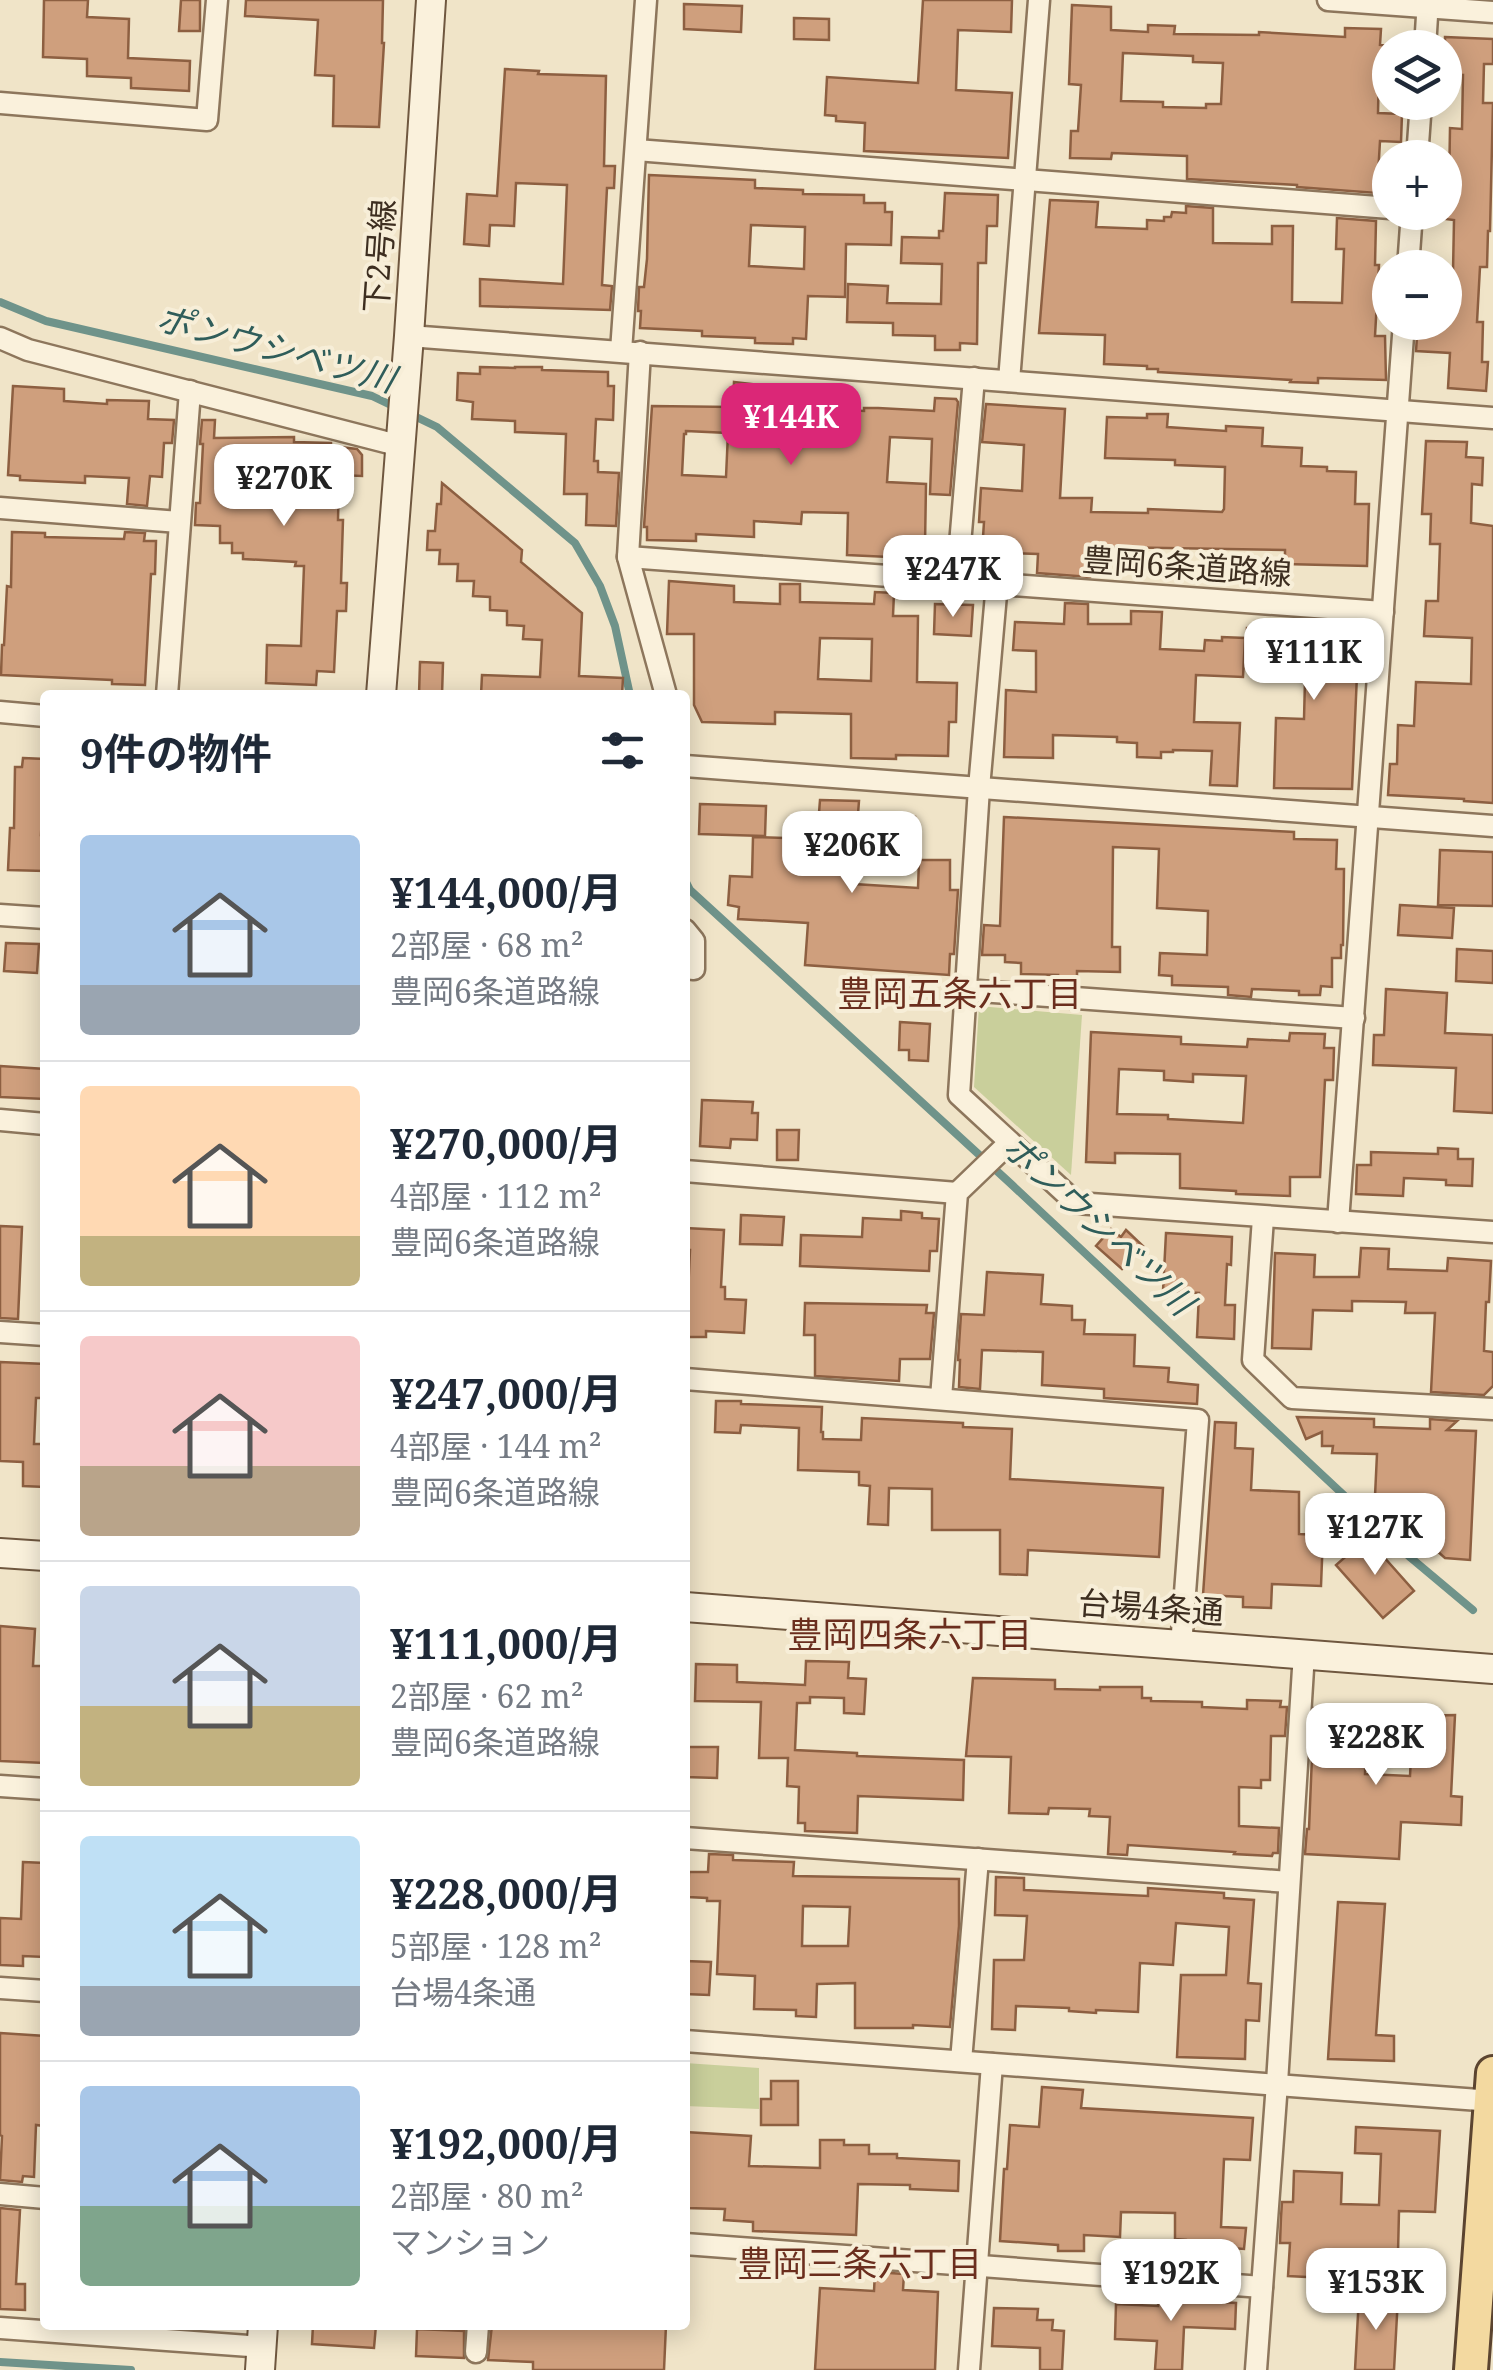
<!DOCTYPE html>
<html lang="ja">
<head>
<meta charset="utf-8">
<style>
	:root { --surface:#fff; --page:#f6f6f7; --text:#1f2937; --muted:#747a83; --line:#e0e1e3; --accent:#db2777 }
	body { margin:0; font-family:"Noto Serif","Noto Sans JP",serif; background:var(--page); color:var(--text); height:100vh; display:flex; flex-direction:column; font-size:38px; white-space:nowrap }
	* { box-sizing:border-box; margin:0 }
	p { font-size:32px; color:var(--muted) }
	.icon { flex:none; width:55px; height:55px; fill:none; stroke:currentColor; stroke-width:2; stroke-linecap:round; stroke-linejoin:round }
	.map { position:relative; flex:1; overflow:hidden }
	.drawer { position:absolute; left:40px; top:690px; width:650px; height:1640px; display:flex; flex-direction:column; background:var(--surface); border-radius:10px; box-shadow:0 5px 25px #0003 }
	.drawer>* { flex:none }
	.controls { position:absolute; left:1372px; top:30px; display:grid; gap:20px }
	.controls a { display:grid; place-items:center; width:90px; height:90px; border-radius:50%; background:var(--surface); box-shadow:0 5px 25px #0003; font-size:50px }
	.price { position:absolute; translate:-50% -85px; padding:0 22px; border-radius:20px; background:#fff; color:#222; font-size:32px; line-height:65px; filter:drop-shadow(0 2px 5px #0008) }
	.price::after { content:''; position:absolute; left:50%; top:60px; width:30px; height:22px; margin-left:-15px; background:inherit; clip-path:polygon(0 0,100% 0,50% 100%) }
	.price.on { background:var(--accent); color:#fff }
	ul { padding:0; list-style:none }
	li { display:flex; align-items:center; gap:30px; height:250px; padding:0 40px }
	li+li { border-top:2px solid var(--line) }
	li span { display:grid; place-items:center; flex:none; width:280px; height:200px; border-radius:10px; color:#555 }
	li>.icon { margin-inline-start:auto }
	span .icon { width:120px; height:120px; fill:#fffc; stroke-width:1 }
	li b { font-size:42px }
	h2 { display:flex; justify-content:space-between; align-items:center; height:120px; padding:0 40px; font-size:42px }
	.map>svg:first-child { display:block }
</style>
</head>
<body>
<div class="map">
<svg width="1493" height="2370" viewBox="0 0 1493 2370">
	<rect width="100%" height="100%" fill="#f0e4c8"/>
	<!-- green -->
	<g fill="#c9cf9b">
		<path d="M979,1006L1082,1015L1071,1175L974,1087Z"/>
		<path d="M685,2063L759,2068V2109L685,2106Z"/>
	</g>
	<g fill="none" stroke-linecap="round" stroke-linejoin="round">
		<!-- stream -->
		<g stroke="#6f938a" stroke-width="8">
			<path d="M0,302L46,321L372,396L395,407"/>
			<path d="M408,413L437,427L575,543L600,586L615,626L630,695"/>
			<path d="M685,880L690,890L1010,1183L1411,1558L1473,1610"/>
			<path d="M0,2362L131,2370"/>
		</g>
	</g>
	<!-- building -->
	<g fill="#cf9f7d" stroke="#8d5f41" stroke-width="2.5" fill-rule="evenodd">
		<path d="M44,0H88L87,17L129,19L128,58L190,61L189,91L131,88V78L87,76V59L43,57Z"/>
		<path d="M181,0H200V31H179Z"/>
		<path d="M246,0H383L382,43H384L379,127L333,126L334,76L315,75L318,20L245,16Z"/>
		<path d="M923,0H1012L1011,32L958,30L956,90L1012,93L1008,158L864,151L865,123L836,121V116L825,115L827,77L918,83Z"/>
		<path d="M684,4L742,6L741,32L684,29Z"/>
		<path d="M1072,5L1111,7V30L1148,32V25L1175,26L1174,34L1259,35V32L1345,37V28L1381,29L1380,45L1390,46V68H1379L1378,113L1402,114L1401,142L1380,141L1377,193L1297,187V185L1187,179V156L1112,153L1111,159L1070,158L1071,131H1078L1081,85L1069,84ZM1123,53L1193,56V62L1223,63L1221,104H1206V108L1163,107V102L1121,101Z"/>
		<path d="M794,18L829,19V40L794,39Z"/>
		<path d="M1445,37L1493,39V64H1484L1483,103H1493L1490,231H1488L1487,267H1480L1477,322H1483L1482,362H1488L1486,391L1448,388L1450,353L1416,351L1418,322H1445V272H1453L1454,220L1445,219V188H1449L1450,128L1462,129L1463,75L1445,74Z"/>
		<path d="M505,69L539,71L538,74L606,76L604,166H615L614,188H607L602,285L612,286L610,310L480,306V279L563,284L567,185L516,183L514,226L490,225L489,246L464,244L467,194L497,196Z"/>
		<path d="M649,175L755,180V188L803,190V194L864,195V203H885V212H892L891,245L846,244L845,297L808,296L806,339L793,338V344L755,343V338L702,336V331L640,328L641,311H638L639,287H644L647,259ZM751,225L805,227L804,269L749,266Z"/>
		<path d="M945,193L998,195L997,226H987L986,263H978L977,344L960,343V350H935V336L893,335V323L847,322L848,284L888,286L887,303L941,304L942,264L901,263L902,237L939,238V231H943Z"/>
		<path d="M1050,200L1098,202L1096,227L1147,229V220L1164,221V217H1171L1172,212L1186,213V206L1213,208V243L1272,244V226H1293L1292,302L1342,303L1344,249H1336L1337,218L1376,221L1375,265H1379L1375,336H1385L1386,380L1318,378V383L1290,382L1291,380L1158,372V369H1147V366L1104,364L1105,335L1039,333Z"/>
		<path d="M480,367L515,368V367H542V370L608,372V386H614L613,420L596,419L594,461H598V472L619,473L616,526L586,525L587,494H564L566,434L515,432V421L472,419L473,402L457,400L458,373L480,374Z"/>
		<path d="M734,382L786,388L785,401L803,402V407L864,411V408H878L934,411L935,398L956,399L958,402L950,495L930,494L932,439L890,437L887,482L926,484L925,545L889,543V557L847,555L848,513L802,512L801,524L754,521V537L696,534V541L647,540V527H644L652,406L733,407ZM686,431L728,433L726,477L682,475L684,434H686Z"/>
		<path d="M13,386L64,389V401L107,404V400L149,401L148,419L174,420L172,443H164L162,477L150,476L147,506L127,504L129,478L85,476V483L20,480V476L8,475Z"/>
		<path d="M986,404L1065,409L1060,498H1092L1091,512L1148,513V509L1222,512L1224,509L1225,467L1175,465V460L1105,458L1107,417L1147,418V414H1168L1167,427L1226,431V426L1263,428L1262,446L1302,448L1301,466L1327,467V471L1356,472L1355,504H1369L1367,566L1285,564V550L1106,547L1105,575H1092L1090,577L1037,573L1038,554L982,552L984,522H979L981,488L1022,491L1024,445L982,442Z"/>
		<path d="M202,420H215L214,438L294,437V442L331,443V446L357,449L362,455V476L339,475L338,520H343L341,583H347L346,611H337L334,672L317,671L316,685L266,683L267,645L301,646L304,566H295L296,562L243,559V553H232V543H220V526L195,525L196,503H200L203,444H200Z"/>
		<path d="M1426,441L1467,442L1466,457L1483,458L1482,485L1472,484L1471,523L1493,526V803L1464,801V799L1388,795L1390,764H1397L1398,725L1414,726L1416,682L1471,684L1472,638L1424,636L1426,601H1438L1440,544H1430L1431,514H1422Z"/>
		<path d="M442,483L522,550L521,562L582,613L579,676L623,678L622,695H481L482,675L540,677L542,640L523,639L524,626L507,625V611L490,610V597L473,596L474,581H457L458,564H439L440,550H427L428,531H435L437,504H441Z"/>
		<path d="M12,532L45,533V537L124,539L125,532L145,533L144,541H156L155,574H151L145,685L112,684V680L1,675L2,645H4L7,586L11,587Z"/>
		<path d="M669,581L734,586V602L780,604V584H800V602L874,604L875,592L894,593L893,616H918L917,682L957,683L956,722H949L948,756L896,755V759L851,758V714L775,712V724L702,722L694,705V634H667ZM820,638L872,639L871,681L818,679Z"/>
		<path d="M1065,603L1088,604V624H1131V611L1162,612L1160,649L1204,651L1205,640L1222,641V637L1245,638L1243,677L1196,675L1194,722L1240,723L1237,786L1210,785L1212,751L1173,750V752H1161V758L1137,757V743L1117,742V737L1053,735V758L1004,757L1006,690L1036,692V651L1013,650L1015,622L1064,624Z"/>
		<path d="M935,604L973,605L971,636L934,634Z"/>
		<path d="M1286,624L1359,629L1352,789L1274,788L1276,718L1304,719L1305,680L1277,679L1278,657L1246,656L1247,628L1286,629Z"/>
		<path d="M420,662L443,663L442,695H419Z"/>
		<path d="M23,758L45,759L41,835H45V871L8,870L10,828H14L15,767H22Z"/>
		<path d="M820,800L859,801L858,814L915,817L913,848L856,845L854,884L918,888L919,860H950V890H958L954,954H950L949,975L805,965L808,923L738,919L739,907L728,905L730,876L752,877L753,837L817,839Z"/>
		<path d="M700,804L766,806L765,836L699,834Z"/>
		<path d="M1004,817L1294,832V839L1337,840L1336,869H1344L1343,945H1341V958H1332V987L1321,986L1320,995H1299V991L1252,989L1251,997L1228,995V987L1172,985V976L1159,975L1160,953L1207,955L1208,911L1157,908L1159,849L1113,847L1112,947H1120V972L1077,971V982H1057L1058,975L1021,974V963L1005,962V955H982L984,925L1000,926Z"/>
		<path d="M1440,850L1493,852V906L1438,905Z"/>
		<path d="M1400,905L1454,908L1452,938L1398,935Z"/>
		<path d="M6,943L39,944L37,973L4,971Z"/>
		<path d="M1457,949L1493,951V983L1456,981Z"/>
		<path d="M1386,989L1447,993L1445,1033L1493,1035V1113L1454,1111L1456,1068L1373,1065L1374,1035H1384Z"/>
		<path d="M900,1022L930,1024L928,1061L909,1060V1050H899Z"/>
		<path d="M1091,1032L1181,1037V1044L1247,1047L1248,1039L1289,1041L1290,1033L1325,1034L1324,1048H1334L1333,1080H1325L1320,1177H1290V1196L1236,1194V1191L1180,1188V1154L1115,1153V1163L1086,1162ZM1119,1069L1164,1071V1080L1193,1082V1074L1246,1076L1243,1123L1168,1119V1115L1117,1114Z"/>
		<path d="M0,1066L45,1069V1099L0,1097Z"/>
		<path d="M702,1100L753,1102L752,1113H758L757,1140L731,1139L730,1148L700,1146Z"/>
		<path d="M777,1130H799L798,1160H777Z"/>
		<path d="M1438,1148L1458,1149V1159H1473L1472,1186L1446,1185V1180L1404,1178L1403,1196L1356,1194L1357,1165H1371V1152L1438,1154Z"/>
		<path d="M901,1211L922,1213V1218L939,1219L937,1251H930L929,1271L800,1266L801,1235L862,1237L863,1218L901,1220Z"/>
		<path d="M741,1215L784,1217L782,1245L740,1244Z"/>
		<path d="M0,1226L22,1227L18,1319L0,1318Z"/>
		<path d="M685,1228L724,1230L721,1287H725V1299L746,1300L744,1333L706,1331V1337H686L690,1250H685Z"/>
		<path d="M1111,1229L1121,1237L1126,1230L1143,1246L1122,1269L1096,1246Z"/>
		<path d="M1166,1233L1232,1237L1231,1265L1227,1264L1225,1305H1235L1234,1339L1197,1337L1199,1293L1163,1291Z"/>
		<path d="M1361,1248L1389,1249L1388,1269L1447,1271L1448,1258L1491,1261L1489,1302H1486L1484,1351L1493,1352V1386L1484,1395L1431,1392L1435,1313H1405L1406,1302L1352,1301V1311L1313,1310L1311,1349L1272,1348L1275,1253L1315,1255L1314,1277H1359Z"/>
		<path d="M987,1272L1043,1275L1041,1304L1072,1306V1320H1085L1084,1334L1135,1335L1134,1366L1169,1368L1168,1382L1198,1385L1197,1404L1104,1398V1389L1042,1385L1043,1352L982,1350L980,1389L959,1387L960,1360H958L961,1314L984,1315Z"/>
		<path d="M805,1303L927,1305L926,1313H934L930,1359H900L899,1381L815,1376V1335H804Z"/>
		<path d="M0,1362L45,1364V1398H36L34,1444H45V1487L23,1486V1462L0,1461Z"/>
		<path d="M716,1401H741V1404L822,1407L821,1432H823V1439L861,1440L862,1418L963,1423V1427L1012,1429L1010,1479L1163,1488L1159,1557L1028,1550L1027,1575L1000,1574V1530H932V1489L889,1488L888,1525L868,1524L870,1486L859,1485V1472L798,1470L799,1428L741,1425L740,1433L715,1432Z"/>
		<path d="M1297,1417L1374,1419V1427L1430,1429V1419L1457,1421L1447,1430L1476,1431L1470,1560L1445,1558L1375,1496L1377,1454L1332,1453L1333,1446H1322V1432L1306,1439Z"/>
		<path d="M1215,1422L1236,1423L1235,1448L1253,1449L1251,1490L1299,1492V1534L1323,1535L1321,1586L1272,1584L1271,1608L1243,1607V1597L1203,1595Z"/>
		<path d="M1367,1538L1414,1591L1383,1618L1336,1565Z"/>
		<path d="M0,1626L35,1629L33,1666H45V1763L0,1761Z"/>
		<path d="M806,1661L849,1662L848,1678L866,1679L864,1714L844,1713V1698L810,1697V1703H797L795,1750L857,1753V1756L964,1760L963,1800L858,1796L857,1833L805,1831V1823H798L799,1787L787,1786L788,1758H759L761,1702L695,1701L696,1664L737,1665V1682L805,1685Z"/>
		<path d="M973,1678L1055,1680V1689L1100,1690V1687H1142V1698H1151V1701L1202,1702V1707L1247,1709V1700L1281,1701L1280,1707H1287L1285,1736H1271L1270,1780H1261V1788L1239,1787V1826L1279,1828L1278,1853H1273L1272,1856L1234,1854L1235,1852L1128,1845L1127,1855L1108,1854L1110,1817L1089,1816L1090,1809L1049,1808L1048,1814L1009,1813L1011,1757L966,1756Z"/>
		<path d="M1314,1708L1359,1710L1358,1745H1366L1365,1774L1410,1776L1413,1716L1455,1715L1451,1796L1462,1797L1461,1825L1401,1822L1399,1859L1305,1854L1307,1829H1309Z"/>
		<path d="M685,1747H718L717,1778L685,1777Z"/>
		<path d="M709,1854L733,1855V1860L794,1862L793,1876L959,1879V1926L950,2027L913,2025V2028H855V1983L817,1984L816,2017L796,2016V2010L754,2009L755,1976L717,1974L720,1901H707V1898L688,1897L689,1872H708ZM803,1906L850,1907L848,1946H802Z"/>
		<path d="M23,1862L45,1863V1957L23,1956V1966L0,1965V1918L21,1919Z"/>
		<path d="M996,1877L1024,1878V1890L1148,1896V1888L1224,1893V1898L1254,1900L1248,1983L1261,1984L1259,2021L1246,2020L1245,2059L1177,2057L1181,1975H1226L1229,1927L1176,1923L1173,1965L1140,1963L1138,2012L1096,2010V2013L1069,2011V2008L1016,2006L1015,2030L992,2029L994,1960H1024L1027,1916L995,1915Z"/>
		<path d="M1338,1902L1385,1904L1376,2035L1394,2036V2061L1328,2059Z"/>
		<path d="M685,1961L711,1962L709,1995L685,1994Z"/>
		<path d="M0,2033L45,2036L44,2126L36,2125L34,2177L23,2176L22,2182L0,2180L2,2136L0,2135Z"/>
		<path d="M771,2081H798V2125H761V2099H771Z"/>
		<path d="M1042,2087L1083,2090L1081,2108L1253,2118L1250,2160L1224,2159L1221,2227L1246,2228L1244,2249L1218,2247L1217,2255H1186V2240L1175,2239V2213L1121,2212L1120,2237L1084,2235V2251H1058V2245L1000,2241L1004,2169H1007L1010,2125L1039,2127Z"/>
		<path d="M1356,2127L1440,2131L1435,2212L1399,2211L1398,2253L1327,2251L1326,2278L1288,2276L1290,2243H1280L1281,2217L1282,2202H1293L1294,2171L1342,2173L1341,2204L1379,2205L1381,2154L1355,2153Z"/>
		<path d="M685,2132L751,2136L749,2166L820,2168V2140H844V2145H869V2154H897V2158L959,2161L958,2191L910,2189V2185L858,2184L856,2235L753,2231V2222L724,2220L725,2209L685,2208Z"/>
		<path d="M0,2208L20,2210L16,2284H25V2310L0,2309Z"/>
		<path d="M875,2272L904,2274L903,2290L938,2292L935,2370H815L820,2288L874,2291Z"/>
		<path d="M1159,2294L1186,2295L1185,2300L1236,2303L1235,2329L1184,2327L1182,2370H1155L1157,2341L1115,2339L1116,2304L1158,2306Z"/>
		<path d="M1359,2296L1398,2297L1394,2370H1355Z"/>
		<path d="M994,2308L1038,2309L1037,2320H1053L1052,2330L1064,2331L1062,2370H1040V2348L992,2346Z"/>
		<path d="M313,2325H376L374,2348L312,2344Z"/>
		<path d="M492,2325H666L664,2370H533V2362L488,2360Z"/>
		<path d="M417,2329L464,2331V2358L416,2356Z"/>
	</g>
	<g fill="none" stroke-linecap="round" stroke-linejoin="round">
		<defs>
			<g id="street">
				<path d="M1328,0L1493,12"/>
				<path d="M1425,48L1428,0"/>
				<path d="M0,103L207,120L217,0"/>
				<path d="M636,150L1390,208"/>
				<path d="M1417,158L1421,102"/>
				<path d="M1408,268L1412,212"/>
				<path d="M409,336L1493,418"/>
				<path d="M0,338L28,350L401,446"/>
				<path d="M621,351L646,0"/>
				<path d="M640,352L628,557L666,695"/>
				<path d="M1009,381L1039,0"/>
				<path d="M0,508L179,522"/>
				<path d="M628,557L1383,612"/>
				<path d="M957,580L974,378"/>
				<path d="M997,583L979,788L959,1095L1076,1203L1493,1232"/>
				<path d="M167,695L190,391"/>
				<path d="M0,712L45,716"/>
				<path d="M685,766L1493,826"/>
				<path d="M0,915L45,918"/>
				<path d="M685,930L694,941V969L685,968"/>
				<path d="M965,990L1354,1018"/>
				<path d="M0,1120L45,1124"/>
				<path d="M685,1171L957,1193"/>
				<path d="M1263,1218L1253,1360L1292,1398L1493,1409"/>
				<path d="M1338,1222L1404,322"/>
				<path d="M0,1332L45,1335"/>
				<path d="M685,1379L1198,1420L1181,1646"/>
				<path d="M941,1398L957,1193L1009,1143"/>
				<path d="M0,1786L45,1789"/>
				<path d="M685,1838L1289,1882"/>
				<path d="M0,1988L45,1991"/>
				<path d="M685,2041L1493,2101"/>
				<path d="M961,2061L978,1859"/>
				<path d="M0,2194L45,2198"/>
				<path d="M685,2244L1262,2287"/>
				<path d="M0,2328L262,2347"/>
				<path d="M476,2352L478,2325"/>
				<path d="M969,2370L992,2064"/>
				<path d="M1256,2370L1277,2083L1304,1653"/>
			</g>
			<g id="secondary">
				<path d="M381,695L409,336L431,0"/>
				<path d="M0,1553L45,1556"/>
				<path d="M685,1607L1493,1669"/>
				<path d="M260,2370L263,2325"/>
			</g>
			<path id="primary" d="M1471,2370L1493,2073"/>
		</defs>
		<!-- street casing -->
		<use href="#street" stroke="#8d765c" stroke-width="25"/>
		<!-- secondary casing -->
		<use href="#secondary" stroke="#6f573f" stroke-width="32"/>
		<!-- primary casing -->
		<use href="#primary" stroke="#5b4430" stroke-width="38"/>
		<!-- street -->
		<use href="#street" stroke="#faf1dc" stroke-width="20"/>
		<!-- secondary -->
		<use href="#secondary" stroke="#faf1dc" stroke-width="28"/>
		<!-- primary -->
		<use href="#primary" stroke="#f3d9a0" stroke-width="32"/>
	</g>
	<g text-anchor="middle" stroke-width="8" stroke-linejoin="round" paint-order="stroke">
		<!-- street labels -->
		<g font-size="32" fill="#3d2e20" stroke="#f7eed8">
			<text transform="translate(380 256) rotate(-86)" y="11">下2号線</text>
			<text transform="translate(1187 567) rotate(4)" y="11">豊岡6条道路線</text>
			<text transform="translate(1151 1608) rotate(4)" y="11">台場4条通</text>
		</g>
		<!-- water labels -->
		<g font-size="35" font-style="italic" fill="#2f5d5a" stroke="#f7eed8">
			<text transform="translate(276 349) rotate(15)" y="12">ポンウシベツ川</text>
			<text transform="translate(1098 1225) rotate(43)" y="12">ポンウシベツ川</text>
		</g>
		<!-- neighbourhood labels -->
		<g font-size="35" fill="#6b2e1e" stroke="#f7eed8">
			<text x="960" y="1006">豊岡五条六丁目</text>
			<text x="910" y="1647">豊岡四条六丁目</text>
			<text x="860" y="2276">豊岡三条六丁目</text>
		</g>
	</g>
</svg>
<div class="controls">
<a><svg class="icon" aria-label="layers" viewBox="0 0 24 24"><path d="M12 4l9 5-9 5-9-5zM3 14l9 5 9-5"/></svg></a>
<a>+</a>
<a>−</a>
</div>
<b class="price on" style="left:791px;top:468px">¥144K</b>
<b class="price" style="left:284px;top:529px">¥270K</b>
<b class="price" style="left:953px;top:620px">¥247K</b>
<b class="price" style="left:1314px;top:703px">¥111K</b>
<b class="price" style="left:852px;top:896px">¥206K</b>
<b class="price" style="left:1375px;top:1578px">¥127K</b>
<b class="price" style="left:1376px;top:1788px">¥228K</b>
<b class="price" style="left:1171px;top:2324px">¥192K</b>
<b class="price" style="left:1376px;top:2333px">¥153K</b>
<section class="drawer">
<h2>9件の物件<svg class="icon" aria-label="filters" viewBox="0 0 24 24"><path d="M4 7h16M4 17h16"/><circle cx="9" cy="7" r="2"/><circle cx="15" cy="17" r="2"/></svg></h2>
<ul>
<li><span style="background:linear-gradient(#a9c7e8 75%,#9aa5b1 0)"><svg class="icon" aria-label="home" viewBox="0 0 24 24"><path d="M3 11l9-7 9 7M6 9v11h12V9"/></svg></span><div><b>¥144,000/月</b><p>2部屋 · 68 m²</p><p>豊岡6条道路線</p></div></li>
<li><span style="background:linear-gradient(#ffd9b3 75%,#c2b280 0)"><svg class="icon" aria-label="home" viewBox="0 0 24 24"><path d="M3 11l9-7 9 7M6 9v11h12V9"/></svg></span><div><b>¥270,000/月</b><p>4部屋 · 112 m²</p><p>豊岡6条道路線</p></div></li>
<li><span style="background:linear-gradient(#f6c9c9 65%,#b9a48a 0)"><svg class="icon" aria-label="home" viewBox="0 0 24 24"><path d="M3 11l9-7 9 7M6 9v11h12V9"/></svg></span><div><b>¥247,000/月</b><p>4部屋 · 144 m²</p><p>豊岡6条道路線</p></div></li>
<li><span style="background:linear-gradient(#c9d6e8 60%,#c2b280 0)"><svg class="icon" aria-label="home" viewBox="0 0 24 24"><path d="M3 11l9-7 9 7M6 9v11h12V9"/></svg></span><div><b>¥111,000/月</b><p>2部屋 · 62 m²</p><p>豊岡6条道路線</p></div></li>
<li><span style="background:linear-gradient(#bfe0f5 75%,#9aa5b1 0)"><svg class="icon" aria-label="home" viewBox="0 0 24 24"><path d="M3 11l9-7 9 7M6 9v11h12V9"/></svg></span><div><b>¥228,000/月</b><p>5部屋 · 128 m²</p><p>台場4条通</p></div></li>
<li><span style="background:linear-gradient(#a9c7e8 60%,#7fa58c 0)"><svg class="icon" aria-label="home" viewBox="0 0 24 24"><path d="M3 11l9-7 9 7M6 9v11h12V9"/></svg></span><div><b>¥192,000/月</b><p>2部屋 · 80 m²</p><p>マンション</p></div></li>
</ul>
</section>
</div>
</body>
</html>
